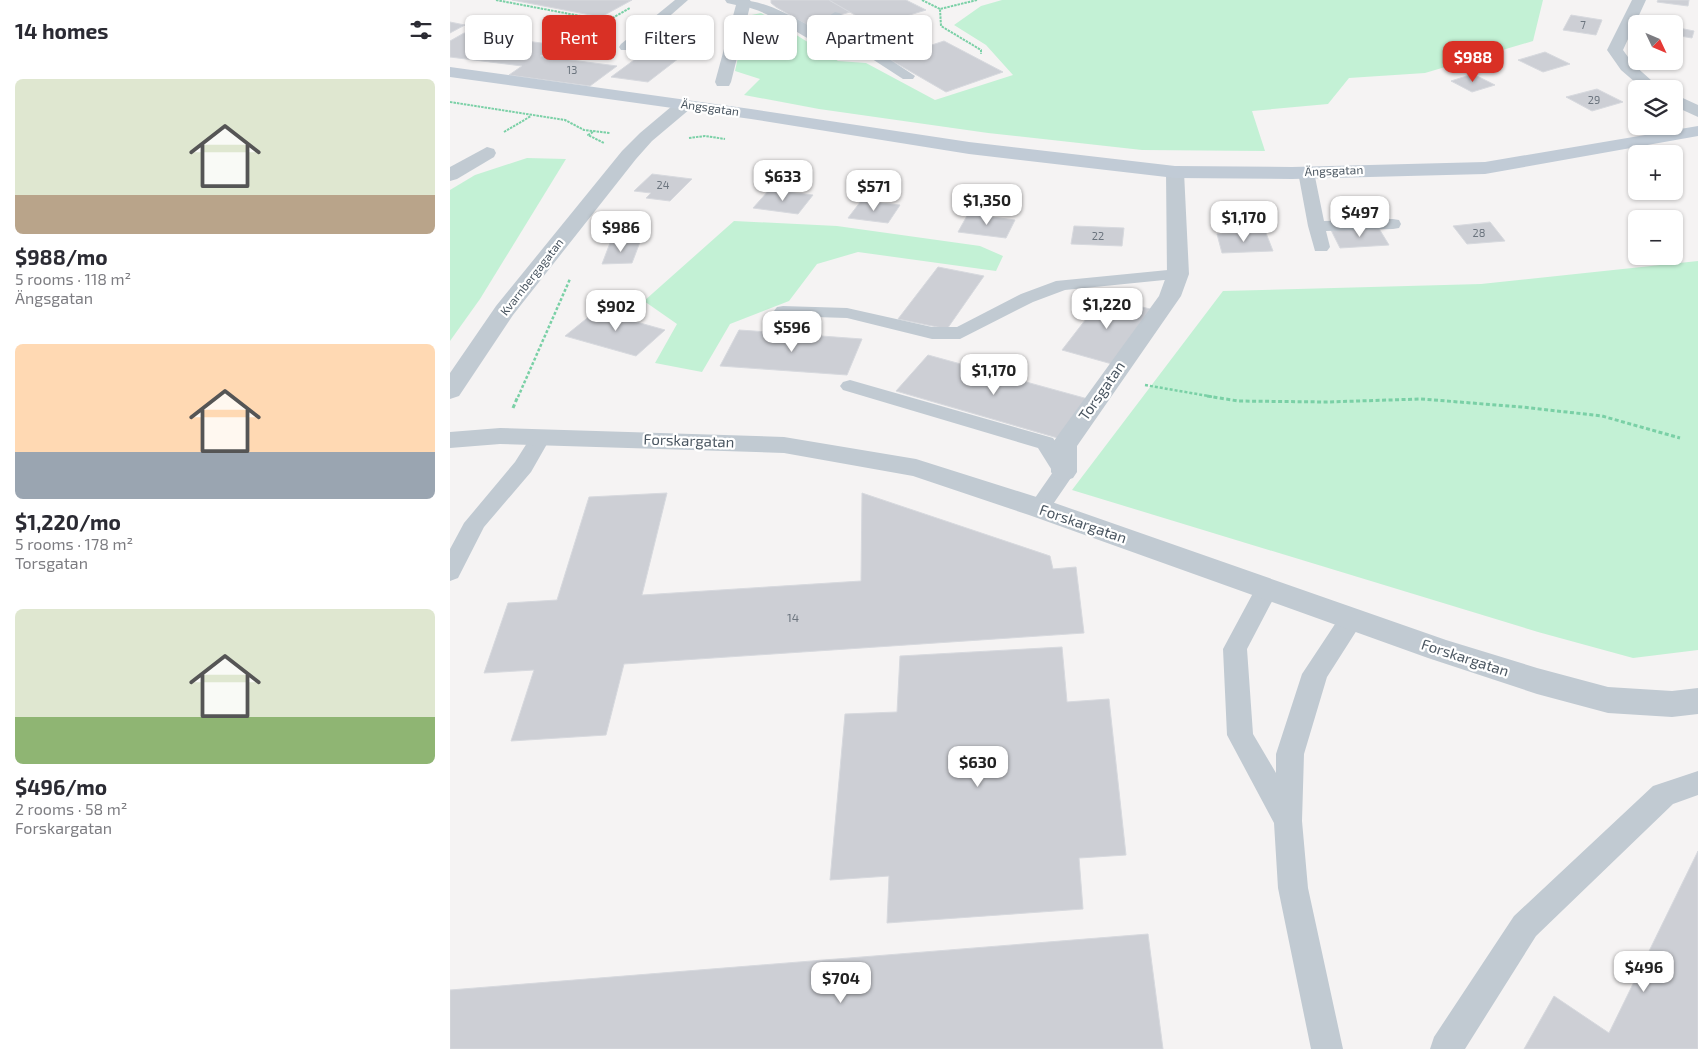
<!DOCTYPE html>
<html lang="en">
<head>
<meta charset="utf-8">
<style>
	:root { --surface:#fff; --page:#f2f2f3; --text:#2b2b33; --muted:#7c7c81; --accent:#d93025 }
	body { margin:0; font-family:"Exo 2",sans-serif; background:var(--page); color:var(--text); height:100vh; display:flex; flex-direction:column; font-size:19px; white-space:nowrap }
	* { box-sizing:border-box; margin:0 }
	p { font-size:16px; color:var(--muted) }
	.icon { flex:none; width:28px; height:28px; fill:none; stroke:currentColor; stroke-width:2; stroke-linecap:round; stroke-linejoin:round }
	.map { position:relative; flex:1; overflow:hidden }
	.panel { display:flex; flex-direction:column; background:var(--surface); width:450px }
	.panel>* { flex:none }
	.top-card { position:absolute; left:15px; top:15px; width:475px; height:45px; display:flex; gap:10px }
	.needle { width:32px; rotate:134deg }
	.buttons { position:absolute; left:1178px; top:15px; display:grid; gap:10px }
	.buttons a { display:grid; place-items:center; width:55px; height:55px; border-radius:8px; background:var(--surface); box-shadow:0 1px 4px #0004; font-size:25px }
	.price { position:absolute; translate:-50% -42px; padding:0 11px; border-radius:10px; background:#fff; color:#222; font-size:16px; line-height:32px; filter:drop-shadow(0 1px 2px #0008) }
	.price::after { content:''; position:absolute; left:50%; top:30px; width:15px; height:11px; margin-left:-8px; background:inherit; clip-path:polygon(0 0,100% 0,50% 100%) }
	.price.selected { background:var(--accent); color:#fff }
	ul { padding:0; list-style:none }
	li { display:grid; align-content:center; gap:10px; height:265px; padding:0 15px }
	li span { display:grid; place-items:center; height:155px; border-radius:8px; color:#555 }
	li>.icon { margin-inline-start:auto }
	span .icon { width:90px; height:90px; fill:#fffc; stroke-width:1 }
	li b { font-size:21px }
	h2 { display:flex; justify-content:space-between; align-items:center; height:60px; padding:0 15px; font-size:21px }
	.tag { padding:0 18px; border-radius:8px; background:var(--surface); box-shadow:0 1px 4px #0004; font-size:18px; line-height:45px }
	.tag.selected { background:var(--accent); color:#fff }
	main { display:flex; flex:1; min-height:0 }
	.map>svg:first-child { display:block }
</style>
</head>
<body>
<main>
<section class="panel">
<h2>14 homes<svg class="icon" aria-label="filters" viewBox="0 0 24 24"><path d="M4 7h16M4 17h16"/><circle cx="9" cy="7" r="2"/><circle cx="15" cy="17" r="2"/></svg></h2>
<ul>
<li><span style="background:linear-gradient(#dfe7d0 75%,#b9a48a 0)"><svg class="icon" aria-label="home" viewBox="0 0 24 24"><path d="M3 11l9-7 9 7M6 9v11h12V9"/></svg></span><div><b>$988/mo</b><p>5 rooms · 118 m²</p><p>Ängsgatan</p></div></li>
<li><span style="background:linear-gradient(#ffd9b3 70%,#9aa5b1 0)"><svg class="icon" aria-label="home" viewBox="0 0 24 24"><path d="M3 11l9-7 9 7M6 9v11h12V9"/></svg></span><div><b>$1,220/mo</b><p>5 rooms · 178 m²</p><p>Torsgatan</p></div></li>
<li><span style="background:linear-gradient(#dfe7d0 70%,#8fb573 0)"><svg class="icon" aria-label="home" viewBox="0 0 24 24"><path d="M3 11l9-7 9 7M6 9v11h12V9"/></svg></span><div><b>$496/mo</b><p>2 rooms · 58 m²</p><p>Forskargatan</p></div></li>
</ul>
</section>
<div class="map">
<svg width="1248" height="1049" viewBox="0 0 1248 1049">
	<rect width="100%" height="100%" fill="#f5f3f3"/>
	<!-- green -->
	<g fill="#c3f1d5">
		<path d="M552,0H1093L1083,41L975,73L899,78L878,104L802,111L815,151L692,150L538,133L369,109L294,95L310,79L285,71L297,16L311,13L388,61L416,63L485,100L563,75L536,45L504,25L531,6Z"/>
		<path d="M77,158L116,159L30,299L0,341V190L25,175Z"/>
		<path d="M284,221L387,226L530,246L553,256L546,271L408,252L367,264L339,301L280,324L252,372L205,363L227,324L194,301Z"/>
		<path d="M1248,261V650L1183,658L1088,632L622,490L773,291L1031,284Z"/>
	</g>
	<!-- building -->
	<g fill="#cdcfd5" stroke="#d7d9de">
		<path d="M62,0H182L151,17Z"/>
		<path d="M321,0H379L400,12L357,25L326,7L321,3Z"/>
		<path d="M379,0H456L476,10L424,26Z"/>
		<path d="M1208,0H1239L1238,6L1207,2Z"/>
		<path d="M1121,15L1152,20L1146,35L1113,30Z"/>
		<path d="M258,16L242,48L198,82L161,77L203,46L220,17Z"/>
		<path d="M1202,19L1230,23L1229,28L1244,31L1242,38L1224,35V24H1200Z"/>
		<path d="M0,22L15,25L0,33Z"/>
		<path d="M14,33L107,45L90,56L167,66L140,86L59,75L72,66L0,57V41Z"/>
		<path d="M494,41L553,72L496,92L439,59Z"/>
		<path d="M1095,52L1120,64L1093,72L1068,60Z"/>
		<path d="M1023,74L1045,85L1022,92L1001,81Z"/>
		<path d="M1147,89L1173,102L1142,111L1116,97Z"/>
		<path d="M202,174L242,179L220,201L196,198L201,193L184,191Z"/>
		<path d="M319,190L363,195L348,214L303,208Z"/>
		<path d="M411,201L450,205L438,223L398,218Z"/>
		<path d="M518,214L565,220L556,238L508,232Z"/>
		<path d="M1040,222L1055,241L1017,244L1003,226Z"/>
		<path d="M624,226L674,228L672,246L621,244Z"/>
		<path d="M928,227L939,245L890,248L881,230Z"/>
		<path d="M816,233L823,251L772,253L767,234Z"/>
		<path d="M190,242L182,263L152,264L160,243Z"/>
		<path d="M488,267L534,276L497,329L448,319Z"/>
		<path d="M653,297L700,309L662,364L612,350Z"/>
		<path d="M169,310L190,316L183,321L215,330L186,356L115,336L146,311L162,316Z"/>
		<path d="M289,330L304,331L412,339L397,375L270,366Z"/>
		<path d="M478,355L638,399L611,439L446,391Z"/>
		<path d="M217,493L192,595L411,581L412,493L600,556L603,569L626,567L634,633L174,664L156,735L61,741L84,670L34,673L58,603L107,600L139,497Z"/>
		<path d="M612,647L617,702L659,699L676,855L629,858L633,909L437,923L439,876L380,880L395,714L447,712L450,656Z"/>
		<path d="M1248,851V1049H1074L1104,996L1159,1033Z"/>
		<path d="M698,934L713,1049H0V990Z"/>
	</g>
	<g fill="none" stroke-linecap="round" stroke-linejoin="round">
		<!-- path-far2 -->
		<g stroke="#7ad0a6" stroke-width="2" stroke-dasharray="2.5 1" stroke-linecap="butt">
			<path d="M46,0L157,21L180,8"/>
			<path d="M472,0L490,9"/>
			<path d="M527,0L490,9L491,26L531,50V54"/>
			<path d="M0,102L115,120L134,130L160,133"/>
			<path d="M54,132L81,116"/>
			<path d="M143,132L138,135L154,143"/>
			<path d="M239,138L255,136L275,139"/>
		</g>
		<!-- path-far1 -->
		<g stroke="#7ad0a6" stroke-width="2.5" stroke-dasharray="3 2" stroke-linecap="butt">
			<path d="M695,385L764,397"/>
			<path d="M68,397L120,279"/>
		</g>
		<!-- path -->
		<g stroke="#7ad0a6" stroke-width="3" stroke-dasharray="4 2.5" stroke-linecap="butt">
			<path d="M757,396L788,401L877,402L971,399L1072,407L1152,416L1230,438"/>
			<path d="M63,408L68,396"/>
		</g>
		<!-- lane -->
		<g fill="#c1cad2" fill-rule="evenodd">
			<path d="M225,0H238L181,50H171L169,47L171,44Z"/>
			<path d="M289,0C323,0 366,31 396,47L409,49L421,44L379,16L385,12L389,13L433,38L434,46L427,51L465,76L463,79H453L416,55C389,63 340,26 316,14C308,10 298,7 290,5Z"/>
			<path d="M856,167L864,172L874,221L943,219L949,220L951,224L949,228L943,229L876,231L880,247L877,251H865L858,226L848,172Z"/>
			<path d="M728,269L734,270L737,274L734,278L615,290L583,302L510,339H482L397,318L333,316L327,315L324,311L327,307L333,306L397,308L482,327H507L571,294L606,281Z"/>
			<path d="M400,380L603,438L625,472L597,513L589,516L581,513L578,508L603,472L588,448L393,390L390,386L393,382Z"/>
			<path d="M91,430L98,432L101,437L81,472L34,527L8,578L0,581V549L14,523L65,462L84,432Z"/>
			<path d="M817,579L825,582L829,588L797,649L803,734L826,773V754L852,674L893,612L902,610L911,612L914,619L877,677L854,754L852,821L858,888L893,1049H861L828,888L824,823L777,735L773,649L809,582Z"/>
			<path d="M1248,771V795L1223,804L1086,936L1015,1049H980L984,1037L1064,916L1203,786Z"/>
		</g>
		<!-- street -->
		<g fill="#c1cad2" fill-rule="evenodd">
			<path d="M275,0H300L301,2L281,82L279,86H267L265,82L286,5L277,3Z"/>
			<path d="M1182,0H1196L1173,50L1183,64L1211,89H1193L1171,70L1157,50Z"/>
			<path d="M1224,94L1248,105V117L1224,106Z"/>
			<path d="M234,100L240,101L243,105L240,109L202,141L186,159L63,315L9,396L0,399V373L46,306L172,151L190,133L228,101Z"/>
			<path d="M37,147L44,149L46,153L44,157L7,179L0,181V167Z"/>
			<path d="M725,166L732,168L734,172L739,274L731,296L627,446V472L623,478L614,481L605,478L601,472V445L709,296L717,274L716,172L718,168Z"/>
			<path d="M50,428L334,437L466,459L599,501L996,640L1087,668L1158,687L1222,691L1248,688V714L1222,717L1158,713L1087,694L978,658L579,515L463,476L334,453L50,444L0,448V432Z"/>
		</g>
		<!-- secondary -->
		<path fill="#c1cbd6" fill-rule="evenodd" d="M0,67L301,109L519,142L725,166L842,167L1035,162L1248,126V136L1035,174L842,179L725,178L519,154L301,119L0,77Z"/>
	</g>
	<g text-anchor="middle" stroke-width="4.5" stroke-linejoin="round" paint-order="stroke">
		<!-- far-number labels -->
		<g font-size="11" fill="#6b747e">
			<text x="1133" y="29">7</text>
			<text x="122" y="74">13</text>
			<text x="1144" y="104">29</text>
			<text x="213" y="189">24</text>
			<text x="1029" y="237">28</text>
			<text x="648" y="240">22</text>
		</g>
		<!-- far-street labels -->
		<g font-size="12" fill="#4a5661" stroke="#fff">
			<text transform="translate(260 108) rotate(8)" y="4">Ängsgatan</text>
			<text transform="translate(884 171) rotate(-2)" y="4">Ängsgatan</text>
			<text transform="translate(82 277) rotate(-52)" y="4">Kvarnbergagatan</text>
		</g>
		<!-- number labels -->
		<g font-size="12" fill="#6b747e">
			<text x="343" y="622">14</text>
		</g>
		<!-- street labels -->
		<g font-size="15" fill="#4a5661" stroke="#fff">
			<text transform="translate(652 391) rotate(-55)" y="5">Torsgatan</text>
			<text transform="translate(239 441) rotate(2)" y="5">Forskargatan</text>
			<text transform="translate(633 524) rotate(19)" y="5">Forskargatan</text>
			<text transform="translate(1015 658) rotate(18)" y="5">Forskargatan</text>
		</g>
	</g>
</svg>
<div class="buttons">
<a><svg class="needle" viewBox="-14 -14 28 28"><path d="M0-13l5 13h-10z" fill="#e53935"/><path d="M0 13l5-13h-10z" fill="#7c7c81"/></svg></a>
<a><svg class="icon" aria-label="layers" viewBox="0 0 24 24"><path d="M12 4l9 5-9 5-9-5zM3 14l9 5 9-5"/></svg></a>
<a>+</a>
<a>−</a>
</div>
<b class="price selected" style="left:1023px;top:83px">$988</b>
<b class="price" style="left:333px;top:202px">$633</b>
<b class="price" style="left:424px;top:212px">$571</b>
<b class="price" style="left:537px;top:226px">$1,350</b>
<b class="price" style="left:910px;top:238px">$497</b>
<b class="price" style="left:794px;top:243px">$1,170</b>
<b class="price" style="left:171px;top:253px">$986</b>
<b class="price" style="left:657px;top:330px">$1,220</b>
<b class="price" style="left:166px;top:332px">$902</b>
<b class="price" style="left:342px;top:353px">$596</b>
<b class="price" style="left:544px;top:396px">$1,170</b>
<b class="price" style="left:528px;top:788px">$630</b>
<b class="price" style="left:1194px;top:993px">$496</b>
<b class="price" style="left:391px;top:1004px">$704</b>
<div class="top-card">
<a class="tag">Buy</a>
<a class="tag selected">Rent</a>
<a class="tag">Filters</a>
<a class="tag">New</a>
<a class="tag">Apartment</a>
</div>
</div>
</main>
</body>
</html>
